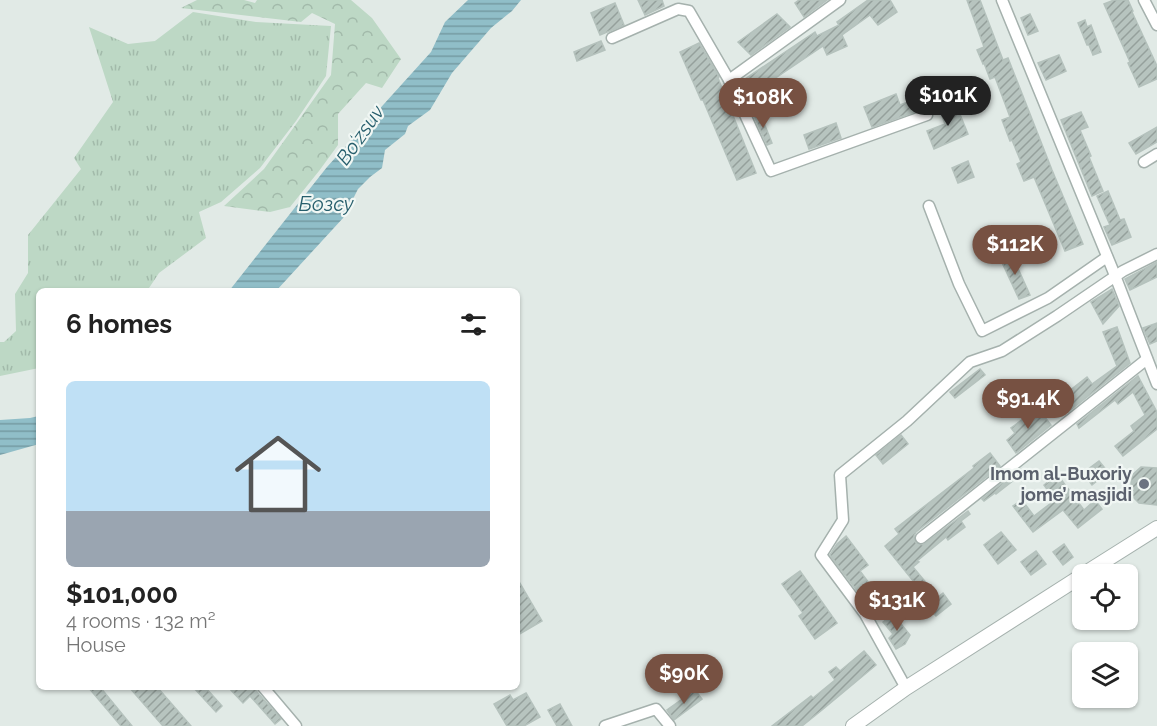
<!DOCTYPE html>
<html lang="en">
<head>
<meta charset="utf-8">
<style>
	:root { --surface:#fff; --page:#f6f6f6; --text:#222; --muted:#767676; --line:#e0e0e0; --accent:#775142 }
	body { margin:0; font-family:Raleway,sans-serif; background:var(--page); color:var(--text); height:100vh; display:flex; flex-direction:column; font-size:22px; white-space:nowrap }
	* { box-sizing:border-box; margin:0 }
	p { font-size:20px; color:var(--muted) }
	.icon { flex:none; width:33px; height:33px; fill:none; stroke:currentColor; stroke-width:2; stroke-linecap:round; stroke-linejoin:round }
	.map { position:relative; flex:1; overflow:hidden }
	.side { position:absolute; left:36px; top:288px; width:484px; height:402px; display:flex; flex-direction:column; background:var(--surface); border-radius:9px; box-shadow:0 2px 4px #0004 }
	.side>* { flex:none }
	.buttons { position:absolute; left:1072px; top:564px; display:grid; gap:12px }
	.buttons a { display:grid; place-items:center; width:66px; height:66px; border-radius:9px; background:var(--surface); box-shadow:0 2px 4px #0004; font-size:30px }
	.price { position:absolute; translate:-50% -51px; padding:0 14px; border-radius:21px; background:var(--accent); color:#fff; font-size:20px; line-height:39px; filter:drop-shadow(0 2px 3px #0008) }
	.price::after { content:''; position:absolute; left:50%; top:36px; width:18px; height:14px; margin-left:-9px; background:inherit; clip-path:polygon(0 0,100% 0,50% 100%) }
	.price.active { background:#222; color:#fff }
	ul { padding:0; list-style:none }
	li { display:grid; align-content:center; gap:12px; height:318px; padding:0 30px }
	li+li { border-top:2px solid var(--line) }
	li span { display:grid; place-items:center; height:186px; border-radius:9px; color:#555 }
	li>.icon { margin-inline-start:auto }
	span .icon { width:108px; height:108px; fill:#fffc; stroke-width:1 }
	li b { font-size:26px }
	h2 { display:flex; justify-content:space-between; align-items:center; height:72px; padding:0 30px; font-size:26px }
	.map>svg:first-child { display:block }
</style>
</head>
<body>
<div class="map">
<svg width="1157" height="726" viewBox="0 0 1157 726">
	<defs>
		<pattern id="grass-tufts" width="24" height="20" patternUnits="userSpaceOnUse" patternTransform="scale(1.5)"><rect width="24" height="20" fill="#bdd8c5"/><path d="M3 7l-1-3M5 7V3M7 7l1-3M15 17l-1-3M17 17v-4M19 17l1-3" fill="none" stroke="#a2baaa"/></pattern>
		<pattern id="forest-crowns" width="20" height="18" patternUnits="userSpaceOnUse" patternTransform="scale(1.5)"><rect width="20" height="18" fill="#bdd8c5"/><path d="M2 6a3 3 0 1 1 6 0M12 15a3 3 0 1 1 6 0" fill="none" stroke="#a2baaa"/></pattern>
		<pattern id="water-rules" width="6" height="5" patternUnits="userSpaceOnUse" patternTransform="scale(1.5)"><rect width="6" height="5" fill="#90bec8"/><path d="M0 2.5h6" fill="none" stroke="#759ba3"/></pattern>
		<pattern id="building-hatch" width="6" height="6" patternUnits="userSpaceOnUse" patternTransform="scale(1.5)"><rect width="6" height="6" fill="#b7c4bf"/><path d="M-1 1l2-2M0 6l6-6M5 7l2-2" fill="none" stroke="#95a09c"/></pattern>
	</defs>
	<rect width="100%" height="100%" fill="#e1eae6"/>
	<!-- grass -->
	<path fill="url(#grass-tufts)" d="M193,12L256,22L331,26L326,76L296,121L260,168L221,202L199,212L206,238L159,273L147,291H39V368L0,376V342H4L16,331L15,294L28,273V235L81,169L74,158L113,102L89,27L128,44L155,41Z"/>
	<!-- forest -->
	<path fill="url(#forest-crowns)" d="M197,0H244L255,3L257,0H351L372,18L401,59L382,88L366,83L338,114V145L319,171L290,207L270,212L224,206L264,169L331,75L335,24L312,13L301,22L181,8Z"/>
	<!-- water -->
	<g fill="url(#water-rules)">
		<path d="M468,0H521L512,11L491,28L452,73L430,110L408,126L405,134L385,150L382,168L370,177L358,189L344,217L276,291H229L327,167L431,52L445,22Z"/>
		<path d="M39,416V444L0,455V420L30,418Z"/>
	</g>
	<!-- building -->
	<g fill="url(#building-hatch)" stroke="#b5c2bd" stroke-width="1.5">
		<path d="M638,0H662L664,6L645,15Z"/>
		<path d="M799,0H827L804,17L795,3Z"/>
		<path d="M868,0H890L897,12L878,25L870,15L842,35L847,46L827,55L823,46L746,98L739,83L815,32L817,36L839,25L837,22Z"/>
		<path d="M967,0H980L1003,60L1008,58L1052,170L1083,244L1065,251L1034,177L1024,181L1017,164L1021,162L1012,140L1010,141L1002,120L1010,117L995,77L990,79L984,63L983,64L977,50L984,47Z"/>
		<path d="M1114,0H1128L1133,11L1132,12L1157,66V79L1139,87L1128,63L1130,62L1104,4Z"/>
		<path d="M615,3L624,25L600,35L591,13Z"/>
		<path d="M777,14L790,27L751,55L738,42Z"/>
		<path d="M1030,14L1038,31L1028,35L1021,18Z"/>
		<path d="M1085,20L1087,27L1091,25L1101,52L1093,55L1089,45H1087L1078,23Z"/>
		<path d="M601,41L605,50L577,61L574,52Z"/>
		<path d="M699,43L719,77L718,78L756,173L737,180L703,100H701L680,52Z"/>
		<path d="M1059,55L1066,71L1046,80L1038,63Z"/>
		<path d="M896,94L900,105L916,99L920,110L872,127L864,107Z"/>
		<path d="M955,102L968,134L934,149L927,131L945,124L939,108Z"/>
		<path d="M1081,112L1088,127L1080,130L1091,156L1089,157L1103,191L1092,196L1061,120Z"/>
		<path d="M760,113L772,143L767,145L754,116Z"/>
		<path d="M836,123L841,138L809,149L804,135Z"/>
		<path d="M1157,127V142L1136,154L1129,143Z"/>
		<path d="M968,161L974,177L958,183L952,168Z"/>
		<path d="M1108,191L1120,220L1124,219L1131,237L1112,245L1104,227L1110,225L1097,196Z"/>
		<path d="M999,238L1005,253L989,260L982,245Z"/>
		<path d="M1011,253L1030,295L1019,299L1000,258Z"/>
		<path d="M1157,262V277L1130,290L1125,279Z"/>
		<path d="M1112,289L1119,306L1103,324L1091,302Z"/>
		<path d="M1157,323V341L1150,344L1143,328Z"/>
		<path d="M1117,327L1130,363L1068,412L1057,398L1068,389L1069,391L1087,377L1092,384L1117,366L1103,332Z"/>
		<path d="M980,369L985,375L955,398L950,392Z"/>
		<path d="M1138,376L1157,412V429L1123,456L1115,446L1134,431L1131,426L1145,415L1133,392L1118,404L1115,400L1083,425L1079,428L1077,424Z"/>
		<path d="M1038,408L1051,425L1016,453L1007,440L1015,433L1011,428Z"/>
		<path d="M901,435L908,444L883,464L876,455Z"/>
		<path d="M990,453L1000,466L916,532L914,536L916,543L923,545L968,511L970,514L961,521L965,527L948,540L946,537L917,561L919,562L913,567L938,597L943,593L951,604L936,616L927,606L931,603L885,546L899,534L895,529L974,468L973,466Z"/>
		<path d="M1099,461L1108,472L1092,485L1083,473Z"/>
		<path d="M1141,467L1157,468V505L1139,503L1130,494L1132,475Z"/>
		<path d="M1020,469L1023,473L996,494L995,493L984,501L982,499Z"/>
		<path d="M1057,474L1084,510L1095,500L1102,509L1078,528L1063,510L1033,532L1013,506L1022,500L1034,516L1055,500L1044,485Z"/>
		<path d="M1001,532L1016,550L998,564L984,545Z"/>
		<path d="M846,536L868,565L860,571L878,595L867,604L830,555L837,544Z"/>
		<path d="M1064,544L1073,557L1063,565L1053,552Z"/>
		<path d="M1036,551L1046,564L1031,575L1021,562Z"/>
		<path d="M800,571L837,623L815,639L799,616L803,613L782,584Z"/>
		<path d="M518,580L542,621L518,635Z"/>
		<path d="M893,614L910,635L905,644L896,649L889,638L893,634L883,622Z"/>
		<path d="M864,651L876,665L822,710L802,726H772L811,696L813,698L835,680L829,672L836,667L840,671Z"/>
		<path d="M88,687H100L132,726H121Z"/>
		<path d="M129,687H157L191,726H163Z"/>
		<path d="M193,687H205L222,706L216,712Z"/>
		<path d="M228,687H256L257,692L281,719L275,724L250,696L243,703Z"/>
		<path d="M695,690L702,699L674,720L667,710Z"/>
		<path d="M526,693L540,717L524,726H507L494,704L510,695L513,700Z"/>
		<path d="M560,704L572,726H557L548,710Z"/>
	</g>
	<g fill="none" stroke-linecap="round" stroke-linejoin="round">
		<defs>
			<g id="minor">
				<path d="M1002,0L1114,273L1157,384"/>
				<path d="M1144,0L1157,25"/>
				<path d="M612,38L678,9L689,11L729,80L771,171L927,115"/>
				<path d="M729,80L840,0"/>
				<path d="M1144,162L1157,154"/>
				<path d="M929,206L959,284L982,331L1048,298L1107,257"/>
				<path d="M921,538L1147,359"/>
				<path d="M263,687L296,726"/>
				<path d="M906,688L865,614L821,555L843,520L840,475L907,421L970,362L1002,351L1057,316L1123,271L1157,254"/>
				<path d="M605,726L656,709L670,726"/>
			</g>
			<g id="tertiary">
				<path d="M1084,574L1157,528"/>
				<path d="M853,726L906,688L1083,575"/>
			</g>
		</defs>
		<!-- minor casing -->
		<use href="#minor" stroke="#a5b1ad" stroke-width="13"/>
		<!-- tertiary casing -->
		<use href="#tertiary" stroke="#a5b1ad" stroke-width="16"/>
		<!-- minor -->
		<use href="#minor" stroke="#fff" stroke-width="10"/>
		<!-- tertiary -->
		<use href="#tertiary" stroke="#fff" stroke-width="14"/>
	</g>
	<!-- markers -->
	<circle fill="#6b7280" stroke="#f1f7f4" stroke-width="2" cx="1144" cy="484" r="6"/>
	<g text-anchor="middle" stroke-width="4.5" stroke-linejoin="round" paint-order="stroke">
		<!-- worship labels -->
		<g font-size="18" font-weight="bold" fill="#5b616d" stroke="#f1f7f4" text-anchor="end">
			<text x="1132" y="480">Imom al-Buxoriy<tspan x="1132" dy="21">jome’ masjidi</tspan></text>
		</g>
		<!-- water labels -->
		<g font-size="20" font-style="italic" fill="#265e6c" stroke="#f1f7f4">
			<text transform="translate(360 135) rotate(-55)" y="7">Boʻzsuv</text>
			<text x="326" y="211">Бозсу</text>
		</g>
	</g>
</svg>
<div class="buttons">
<a><svg class="icon" aria-label="locate" viewBox="0 0 24 24"><circle cx="12" cy="12" r="6"/><path d="M12 2v4M12 18v4M2 12h4M18 12h4"/></svg></a>
<a><svg class="icon" aria-label="layers" viewBox="0 0 24 24"><path d="M12 4l9 5-9 5-9-5zM3 14l9 5 9-5"/></svg></a>
</div>
<b class="price active" style="left:948px;top:127px">$101K</b>
<b class="price" style="left:763px;top:129px">$108K</b>
<b class="price" style="left:1015px;top:276px">$112K</b>
<b class="price" style="left:1028px;top:430px">$91.4K</b>
<b class="price" style="left:897px;top:632px">$131K</b>
<b class="price" style="left:684px;top:705px">$90K</b>
<section class="side">
<h2>6 homes<svg class="icon" aria-label="filters" viewBox="0 0 24 24"><path d="M4 7h16M4 17h16"/><circle cx="9" cy="7" r="2"/><circle cx="15" cy="17" r="2"/></svg></h2>
<ul>
<li><span style="background:linear-gradient(#bfe0f5 70%,#9aa5b1 0)"><svg class="icon" aria-label="home" viewBox="0 0 24 24"><path d="M3 11l9-7 9 7M6 9v11h12V9"/></svg></span><div><b>$101,000</b><p>4 rooms · 132 m²</p><p>House</p></div></li>
</ul>
</section>
</div>
</body>
</html>
